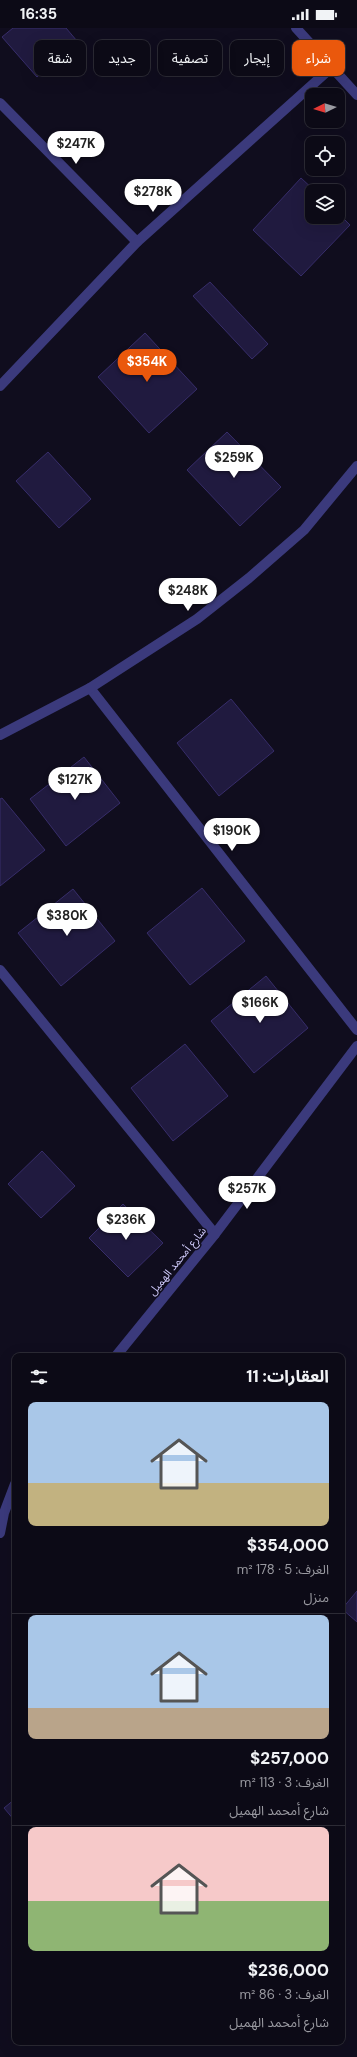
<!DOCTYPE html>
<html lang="ar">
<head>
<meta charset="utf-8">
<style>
	:root { --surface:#0c0a16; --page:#15131f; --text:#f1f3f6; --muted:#9a9aa1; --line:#2c2b35; --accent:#ea580c }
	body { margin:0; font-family:"DM Sans","Noto Sans Arabic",sans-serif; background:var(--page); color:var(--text); direction:rtl; height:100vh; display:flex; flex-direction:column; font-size:15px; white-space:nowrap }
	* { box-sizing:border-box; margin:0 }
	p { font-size:13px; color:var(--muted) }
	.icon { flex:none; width:22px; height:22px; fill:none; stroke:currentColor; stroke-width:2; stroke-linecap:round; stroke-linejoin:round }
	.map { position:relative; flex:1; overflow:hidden; direction:ltr }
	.sheet { position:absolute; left:12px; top:1325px; width:333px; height:692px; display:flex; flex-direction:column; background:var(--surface); border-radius:8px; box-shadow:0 4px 16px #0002,0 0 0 1px var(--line); direction:rtl }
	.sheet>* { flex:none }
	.top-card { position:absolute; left:12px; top:12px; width:333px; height:36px; direction:rtl; display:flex; gap:8px }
	.needle { width:26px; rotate:265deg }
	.tools { position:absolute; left:305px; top:60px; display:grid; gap:8px }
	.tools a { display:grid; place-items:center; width:40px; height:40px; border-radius:8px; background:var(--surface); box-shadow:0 4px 16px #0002,0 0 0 1px var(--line); font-size:20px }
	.price { position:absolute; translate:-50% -34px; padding:0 9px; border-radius:14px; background:#fff; color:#222; font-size:13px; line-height:26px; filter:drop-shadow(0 1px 2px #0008) }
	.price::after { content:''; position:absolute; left:50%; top:24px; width:12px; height:9px; margin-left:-6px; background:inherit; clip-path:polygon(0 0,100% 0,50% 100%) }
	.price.selected { background:var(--accent); color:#fff }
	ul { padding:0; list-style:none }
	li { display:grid; align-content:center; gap:8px; height:212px; padding:0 16px }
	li+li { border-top:1px solid var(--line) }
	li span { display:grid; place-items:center; height:124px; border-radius:8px; color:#555 }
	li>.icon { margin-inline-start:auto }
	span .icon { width:72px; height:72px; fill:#fffc; stroke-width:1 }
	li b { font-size:17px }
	h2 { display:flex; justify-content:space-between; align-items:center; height:48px; padding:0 16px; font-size:17px }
	.pill { padding:0 14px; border-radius:8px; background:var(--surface); box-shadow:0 4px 16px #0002,0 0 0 1px var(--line); font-size:14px; line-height:36px }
	.pill.selected { background:var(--accent); color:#fff }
	.status { display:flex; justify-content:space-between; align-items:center; height:28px; padding:0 20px; background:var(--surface); direction:ltr }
	.status svg { height:11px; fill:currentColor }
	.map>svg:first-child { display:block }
</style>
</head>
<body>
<div class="status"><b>16:35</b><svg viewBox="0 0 49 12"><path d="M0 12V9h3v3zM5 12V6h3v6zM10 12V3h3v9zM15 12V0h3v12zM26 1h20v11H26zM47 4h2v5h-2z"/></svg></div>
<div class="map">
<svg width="357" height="2029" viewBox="0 0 357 2029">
	<rect width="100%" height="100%" fill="#100d1e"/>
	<!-- building -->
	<g fill="#201a3f" stroke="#372d6a">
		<path d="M13,0H66L77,13L37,49L2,9Z"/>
		<path d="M301,150L315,163H312V189H338V185L350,197L301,248L253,202Z"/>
		<path d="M210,254L268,316L252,331L193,268Z"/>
		<path d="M145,305L197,361L149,405L98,349Z"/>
		<path d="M227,404L281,459L240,498L187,442Z"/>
		<path d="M48,424L91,471L59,500L16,453Z"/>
		<path d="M231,671L274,723L219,768L177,715Z"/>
		<path d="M84,729L120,775L66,818L30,771Z"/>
		<path d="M2,770L45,822L0,858V771Z"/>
		<path d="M202,860L245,913L190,957L147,905Z"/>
		<path d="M73,861L115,913L61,958L18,905Z"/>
		<path d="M266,948L308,1000L254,1045L211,993Z"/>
		<path d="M185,1016L228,1068L173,1113L131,1060Z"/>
		<path d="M42,1123L75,1158L41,1190L8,1156Z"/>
		<path d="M123,1176L163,1215L128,1249L89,1210Z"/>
		<path d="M357,1563V1594L342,1581Z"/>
		<path d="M15,1771V1793L4,1780Z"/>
	</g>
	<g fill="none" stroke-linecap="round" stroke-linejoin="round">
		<!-- minor -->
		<g stroke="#3b3a7c" stroke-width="10">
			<path d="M296,0L357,67"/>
			<path d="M0,75L137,214"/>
			<path d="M0,358L137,214L331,40"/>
			<path d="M90,660L357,1002"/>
			<path d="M0,707L90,660L197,591L249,550L304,502L357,438"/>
			<path d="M0,942L215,1206"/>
			<path d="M116,1328L215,1206L357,1018"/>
			<path d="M0,1505L4,1485L15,1456"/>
		</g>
	</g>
	<g text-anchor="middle" stroke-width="3" stroke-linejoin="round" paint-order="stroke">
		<!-- street labels -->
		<g font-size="11" fill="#d1ccfd" stroke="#100d1e">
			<text transform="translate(177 1233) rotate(-51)" y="4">شارع أمحمد الهميل</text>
		</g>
	</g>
</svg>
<div class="tools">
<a><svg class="needle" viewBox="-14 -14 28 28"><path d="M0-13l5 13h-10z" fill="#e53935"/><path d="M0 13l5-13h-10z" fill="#9a9aa1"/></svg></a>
<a><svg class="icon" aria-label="locate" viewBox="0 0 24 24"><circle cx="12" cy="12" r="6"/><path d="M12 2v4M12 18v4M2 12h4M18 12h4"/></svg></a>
<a><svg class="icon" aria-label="layers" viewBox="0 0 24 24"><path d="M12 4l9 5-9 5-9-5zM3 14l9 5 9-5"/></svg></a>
</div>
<b class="price" style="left:76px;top:137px">$247K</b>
<b class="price" style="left:153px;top:185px">$278K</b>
<b class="price selected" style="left:147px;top:355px">$354K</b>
<b class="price" style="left:234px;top:451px">$259K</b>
<b class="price" style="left:188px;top:584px">$248K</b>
<b class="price" style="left:75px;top:773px">$127K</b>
<b class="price" style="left:232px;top:824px">$190K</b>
<b class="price" style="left:67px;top:909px">$380K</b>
<b class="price" style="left:260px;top:996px">$166K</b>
<b class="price" style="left:247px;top:1182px">$257K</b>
<b class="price" style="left:126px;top:1213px">$236K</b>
<div class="top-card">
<a class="pill selected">شراء</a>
<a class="pill">إيجار</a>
<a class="pill">تصفية</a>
<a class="pill">جديد</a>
<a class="pill">شقة</a>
</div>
<section class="sheet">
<h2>العقارات: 11<svg class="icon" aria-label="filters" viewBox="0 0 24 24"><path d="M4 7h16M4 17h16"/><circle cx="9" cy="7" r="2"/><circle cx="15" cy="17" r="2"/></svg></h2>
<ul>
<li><span style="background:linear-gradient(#a9c7e8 65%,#c2b280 0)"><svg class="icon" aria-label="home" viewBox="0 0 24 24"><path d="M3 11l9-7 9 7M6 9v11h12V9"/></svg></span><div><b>$354,000</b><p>الغرف: 5 · 178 m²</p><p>منزل</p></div></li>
<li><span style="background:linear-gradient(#a9c7e8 75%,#b9a48a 0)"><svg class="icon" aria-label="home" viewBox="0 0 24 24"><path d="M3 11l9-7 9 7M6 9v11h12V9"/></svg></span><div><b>$257,000</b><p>الغرف: 3 · 113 m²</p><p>شارع أمحمد الهميل</p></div></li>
<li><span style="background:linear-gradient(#f6c9c9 60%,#8fb573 0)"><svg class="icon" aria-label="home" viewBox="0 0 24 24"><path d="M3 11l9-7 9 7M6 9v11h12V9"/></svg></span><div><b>$236,000</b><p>الغرف: 3 · 86 m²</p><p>شارع أمحمد الهميل</p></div></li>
</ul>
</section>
</div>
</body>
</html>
